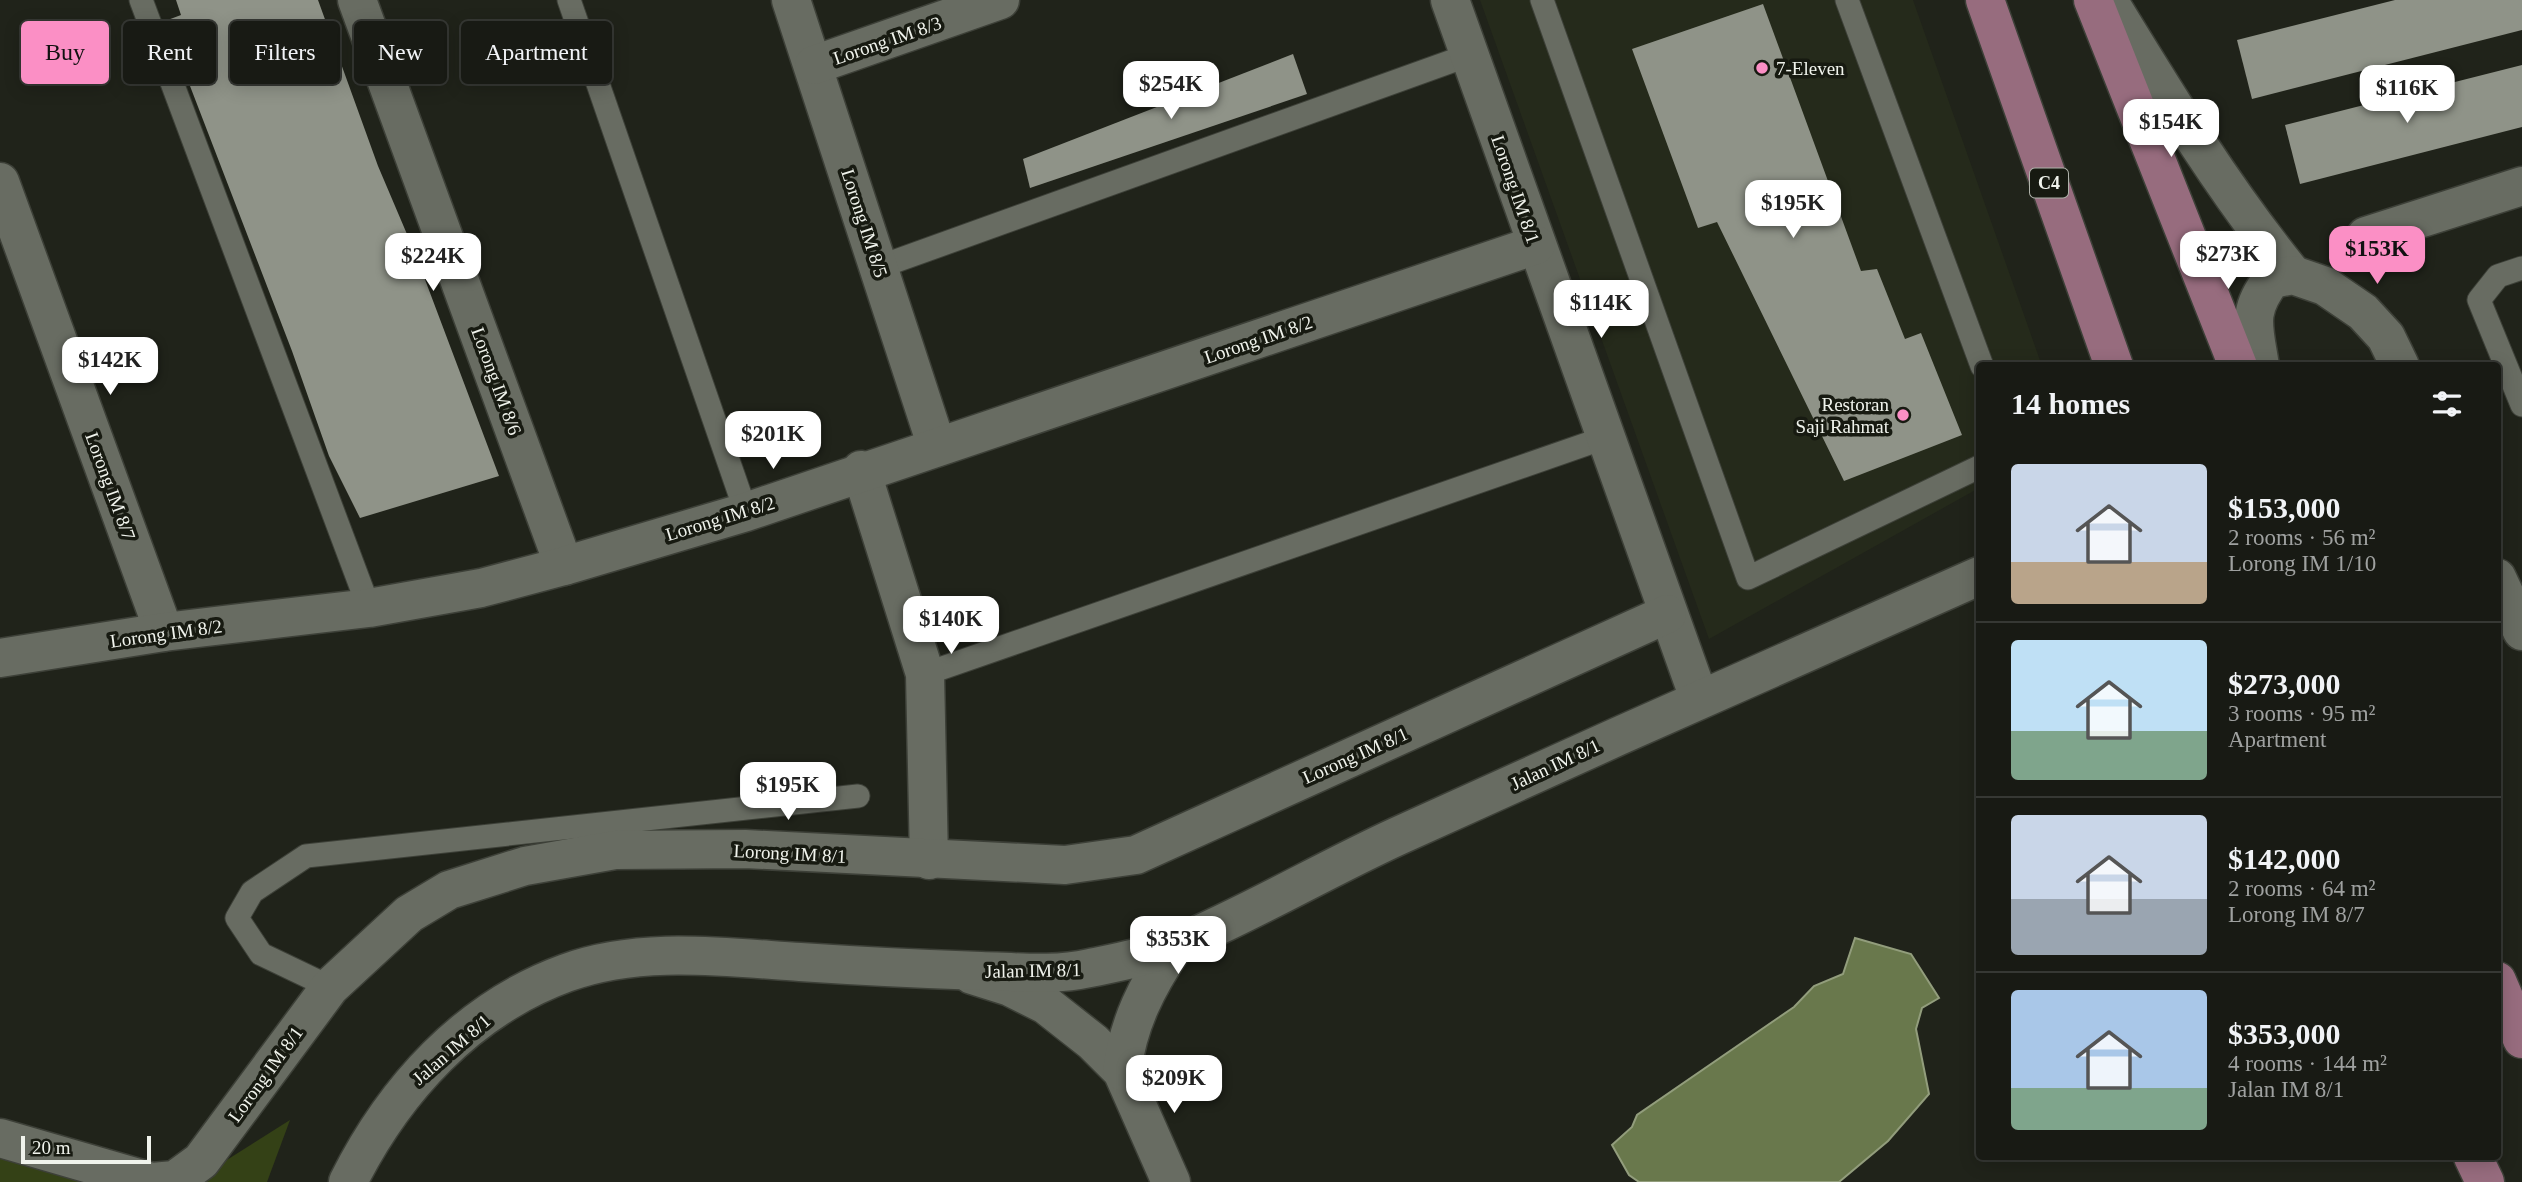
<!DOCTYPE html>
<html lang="en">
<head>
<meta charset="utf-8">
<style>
	:root { --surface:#181a14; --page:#21231d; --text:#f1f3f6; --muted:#9fa1a0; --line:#363834; --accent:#fb8fc5 }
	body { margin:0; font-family:"Times New Roman",serif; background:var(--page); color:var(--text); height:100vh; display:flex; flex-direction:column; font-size:26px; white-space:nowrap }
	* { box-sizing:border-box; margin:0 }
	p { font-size:23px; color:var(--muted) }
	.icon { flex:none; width:38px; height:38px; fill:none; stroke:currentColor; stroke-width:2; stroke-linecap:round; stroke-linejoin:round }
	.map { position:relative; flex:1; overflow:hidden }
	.sheet { position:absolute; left:1976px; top:362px; width:525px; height:798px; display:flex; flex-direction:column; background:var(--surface); border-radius:7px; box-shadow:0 4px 18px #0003,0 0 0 2px var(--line) }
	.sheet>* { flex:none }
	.guide { position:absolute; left:21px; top:21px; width:665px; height:63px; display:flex; gap:14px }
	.scale { position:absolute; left:21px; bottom:18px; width:130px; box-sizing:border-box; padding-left:7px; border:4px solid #f0f3ec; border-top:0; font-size:19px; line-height:24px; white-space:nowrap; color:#f0f3ec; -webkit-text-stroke:5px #171a11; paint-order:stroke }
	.price { position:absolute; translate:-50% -60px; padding:0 16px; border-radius:14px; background:#fff; color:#222; font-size:23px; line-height:46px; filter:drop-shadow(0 2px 4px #0008) }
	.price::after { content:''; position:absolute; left:50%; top:42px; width:21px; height:16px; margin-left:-10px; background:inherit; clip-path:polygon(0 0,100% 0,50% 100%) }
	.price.on { background:var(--accent); color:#111 }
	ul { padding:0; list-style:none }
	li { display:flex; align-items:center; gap:21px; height:175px; padding:0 35px }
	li+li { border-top:2px solid var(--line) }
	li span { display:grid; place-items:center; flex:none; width:196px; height:140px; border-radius:7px; color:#555 }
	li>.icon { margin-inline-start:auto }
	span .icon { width:84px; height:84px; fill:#fffc; stroke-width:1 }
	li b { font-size:30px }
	h2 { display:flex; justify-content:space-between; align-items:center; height:84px; padding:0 35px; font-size:30px }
	.tag { padding:0 24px; border-radius:7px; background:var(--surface); box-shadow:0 4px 18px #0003,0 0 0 2px var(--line); font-size:24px; line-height:63px }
	.tag.on { background:var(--accent); color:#111 }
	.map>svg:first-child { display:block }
</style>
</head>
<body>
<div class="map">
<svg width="2522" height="1182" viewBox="0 0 2522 1182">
	<rect width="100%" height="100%" fill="#20231a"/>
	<!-- built -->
	<path fill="#252a1b" d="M1480,0H1913L2042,366H1979V488L1709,639Z"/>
	<!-- green -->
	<g fill="#344116">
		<path d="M290,1120L267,1182H192Z"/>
		<path d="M0,1139L166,1182H0Z"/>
	</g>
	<!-- water -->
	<path fill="#69784c" stroke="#929d7c" stroke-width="2" d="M1855,938L1911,954L1939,998L1922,1008L1916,1029L1929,1094L1888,1141L1839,1182H1639L1629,1175L1612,1145L1632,1127L1637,1115L1794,1007L1814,986L1843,974Z"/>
	<!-- building -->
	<g fill="#8f9388">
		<path d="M176,0H318L378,166L415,253L499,476L360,518L329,456L292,351L165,21L181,15Z"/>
		<path d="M2395,0H2522V30L2252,99L2237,40Z"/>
		<path d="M1763,4L1861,271L1877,269L1905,339L1921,333L1962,435L1844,481L1717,222L1698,228L1632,49Z"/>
		<path d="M1293,54L1307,94L1030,188L1023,159Z"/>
		<path d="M2522,65V127L2300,184L2285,125Z"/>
	</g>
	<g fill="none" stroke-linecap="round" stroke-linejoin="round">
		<defs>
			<g id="service">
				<path d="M141,0L369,608"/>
				<path d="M569,0L746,512"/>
				<path d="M1542,0L1748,578L1979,467"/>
				<path d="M1847,0L1982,366"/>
				<path d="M879,267L1469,55"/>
				<path d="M2522,268L2498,276L2479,300L2522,405"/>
				<path d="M925,674L1604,438"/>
				<path d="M330,987L261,954L237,918L252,892L306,856L858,796"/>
			</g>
			<g id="minor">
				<path d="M357,0L564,566"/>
				<path d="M791,0L937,447"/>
				<path d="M1450,0L1699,698"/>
				<path d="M2108,0C2166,95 2223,189 2293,275"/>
				<path d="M814,65L1000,0"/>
				<path d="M0,182L164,632"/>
				<path d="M2366,236L2522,186"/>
				<path d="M2260,366C2254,327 2246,312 2272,279L2293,275L2325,286L2363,312L2386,337L2400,366"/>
				<path d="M861,470L925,674L929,860"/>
				<path d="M2497,578L2522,631"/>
				<path d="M0,658L164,632L369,608L481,588L564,566L746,512L1536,245"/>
				<path d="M972,975L1010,987L1046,1005L1093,1042L1122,1071L1171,1182"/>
				<path d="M1122,1071C1128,1023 1147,986 1174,946"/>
				<path d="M0,1138L152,1182L175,1180L201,1161L330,987L409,914L449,890L525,866L615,850L745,849L1065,865L1136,855L1667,614"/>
			</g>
			<path id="tertiary" d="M348,1182C394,1090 467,1009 566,973C639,946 723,957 800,962C860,966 921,969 981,971C1018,972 1054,976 1090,968C1119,962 1151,956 1178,944C1253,912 1324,870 1398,836C1591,748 1785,661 1979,576"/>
			<g id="primary">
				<path d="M1985,0L2114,366"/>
				<path d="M2093,0L2238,366"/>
				<path d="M2497,981L2522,1039"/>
				<path d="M2473,1157L2485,1182"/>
			</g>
		</defs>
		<!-- service casing -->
		<use href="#service" stroke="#3d4038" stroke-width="25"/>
		<!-- minor casing -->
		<use href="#minor" stroke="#3d4038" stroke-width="41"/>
		<!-- tertiary casing -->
		<use href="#tertiary" stroke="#3d4038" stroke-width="41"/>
		<!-- primary casing -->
		<use href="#primary" stroke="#3d4038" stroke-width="41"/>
		<!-- service -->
		<use href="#service" stroke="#686c62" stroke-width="23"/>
		<!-- minor -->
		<use href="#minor" stroke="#686c62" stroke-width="38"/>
		<!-- tertiary -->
		<use href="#tertiary" stroke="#686c62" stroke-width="38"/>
		<!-- primary -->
		<use href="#primary" stroke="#976c7e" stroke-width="38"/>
	</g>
	<!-- markers -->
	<g fill="#fb8fc5" stroke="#171a11" stroke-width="2.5">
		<circle cx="1762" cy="68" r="7"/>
		<circle cx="1903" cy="415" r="7"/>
	</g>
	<g text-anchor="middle" stroke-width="7" stroke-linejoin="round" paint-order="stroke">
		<!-- shield labels -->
		<rect fill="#171a11" stroke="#afb2aa" stroke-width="2" x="2030" y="168.5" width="38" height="29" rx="5"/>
		<g font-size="18" font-weight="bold" fill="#f0f3ec">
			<text x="2049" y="189">C4</text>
		</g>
		<!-- street labels -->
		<g font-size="19" fill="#f0f3ec" stroke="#171a11">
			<text transform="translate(887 40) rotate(-19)" y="7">Lorong IM 8/3</text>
			<text transform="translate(1516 189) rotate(71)" y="7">Lorong IM 8/1</text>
			<text transform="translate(865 223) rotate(72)" y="7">Lorong IM 8/5</text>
			<text transform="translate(1258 339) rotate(-19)" y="7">Lorong IM 8/2</text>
			<text transform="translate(497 381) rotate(70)" y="7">Lorong IM 8/6</text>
			<text transform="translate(111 486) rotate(70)" y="7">Lorong IM 8/7</text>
			<text transform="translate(720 518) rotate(-17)" y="7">Lorong IM 8/2</text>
			<text transform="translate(166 633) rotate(-8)" y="7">Lorong IM 8/2</text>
			<text transform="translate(1355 755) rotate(-24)" y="7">Lorong IM 8/1</text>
			<text transform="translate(1555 764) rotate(-25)" y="7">Jalan IM 8/1</text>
			<text transform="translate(790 853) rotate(3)" y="7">Lorong IM 8/1</text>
			<text transform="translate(1033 970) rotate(-1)" y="7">Jalan IM 8/1</text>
			<text transform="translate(451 1049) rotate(-41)" y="7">Jalan IM 8/1</text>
			<text transform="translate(265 1074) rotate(-54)" y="7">Lorong IM 8/1</text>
		</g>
		<!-- poi labels -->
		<g font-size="19" fill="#f0f3ec" stroke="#171a11" text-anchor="start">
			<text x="1776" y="75">7-Eleven</text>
			<text x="1889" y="411" text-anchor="end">Restoran<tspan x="1889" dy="22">Saji Rahmat</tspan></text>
		</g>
	</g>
</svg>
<div class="scale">20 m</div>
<b class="price" style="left:1171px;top:121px">$254K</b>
<b class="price" style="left:2407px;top:125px">$116K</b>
<b class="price" style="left:2171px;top:159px">$154K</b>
<b class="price" style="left:1793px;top:240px">$195K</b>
<b class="price on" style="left:2377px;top:286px">$153K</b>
<b class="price" style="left:2228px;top:291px">$273K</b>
<b class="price" style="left:433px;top:293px">$224K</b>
<b class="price" style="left:1601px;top:340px">$114K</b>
<b class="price" style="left:110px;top:397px">$142K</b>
<b class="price" style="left:773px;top:471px">$201K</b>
<b class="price" style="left:951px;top:656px">$140K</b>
<b class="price" style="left:788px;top:822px">$195K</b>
<b class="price" style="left:1178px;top:976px">$353K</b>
<b class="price" style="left:1174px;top:1115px">$209K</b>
<div class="guide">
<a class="tag on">Buy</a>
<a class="tag">Rent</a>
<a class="tag">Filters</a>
<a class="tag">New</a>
<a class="tag">Apartment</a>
</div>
<section class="sheet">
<h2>14 homes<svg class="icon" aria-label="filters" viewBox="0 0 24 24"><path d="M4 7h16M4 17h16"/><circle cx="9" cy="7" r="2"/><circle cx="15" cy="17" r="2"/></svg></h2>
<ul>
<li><span style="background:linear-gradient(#c9d6e8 70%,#b9a48a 0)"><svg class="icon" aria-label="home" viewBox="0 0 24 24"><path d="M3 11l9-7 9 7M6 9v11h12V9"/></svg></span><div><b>$153,000</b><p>2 rooms · 56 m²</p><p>Lorong IM 1/10</p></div></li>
<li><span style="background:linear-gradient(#bfe0f5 65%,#7fa58c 0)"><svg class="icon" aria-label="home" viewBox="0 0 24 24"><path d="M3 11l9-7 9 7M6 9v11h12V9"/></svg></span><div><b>$273,000</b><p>3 rooms · 95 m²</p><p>Apartment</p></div></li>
<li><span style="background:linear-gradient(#c9d6e8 60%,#9aa5b1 0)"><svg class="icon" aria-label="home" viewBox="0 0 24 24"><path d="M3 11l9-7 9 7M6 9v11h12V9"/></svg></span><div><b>$142,000</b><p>2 rooms · 64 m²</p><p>Lorong IM 8/7</p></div></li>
<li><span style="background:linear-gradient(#a9c7e8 70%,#7fa58c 0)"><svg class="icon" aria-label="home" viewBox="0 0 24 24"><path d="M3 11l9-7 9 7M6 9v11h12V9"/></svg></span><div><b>$353,000</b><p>4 rooms · 144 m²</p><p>Jalan IM 8/1</p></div></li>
</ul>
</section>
</div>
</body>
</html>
